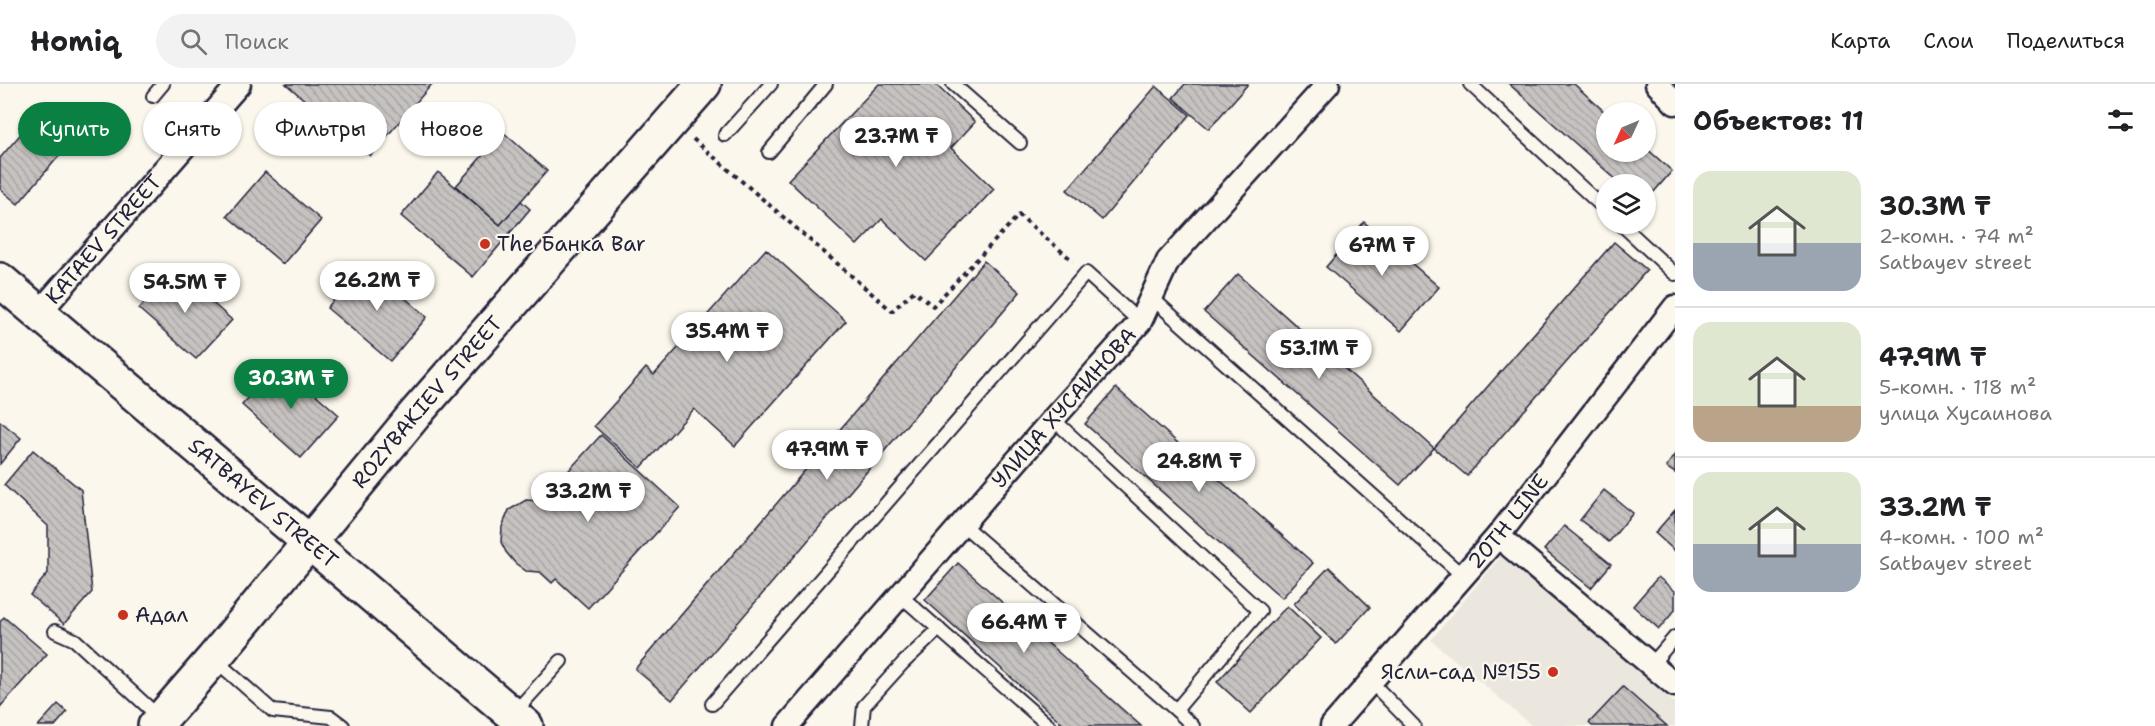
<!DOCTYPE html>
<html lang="ru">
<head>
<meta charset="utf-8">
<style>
	:root { --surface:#fff; --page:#f2f2f2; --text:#202124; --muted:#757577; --line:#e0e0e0; --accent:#0b8043 }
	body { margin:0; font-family:"Shantell Sans",sans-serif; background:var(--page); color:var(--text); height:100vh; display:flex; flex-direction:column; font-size:22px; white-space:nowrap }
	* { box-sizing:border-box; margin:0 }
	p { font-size:20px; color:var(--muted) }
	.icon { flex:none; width:33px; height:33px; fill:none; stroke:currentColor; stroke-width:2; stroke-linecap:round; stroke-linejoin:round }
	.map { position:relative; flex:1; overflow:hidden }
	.panel { display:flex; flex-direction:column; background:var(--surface); width:480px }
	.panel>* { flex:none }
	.banner { position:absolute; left:18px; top:18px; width:570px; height:54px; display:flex; gap:12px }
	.needle { width:39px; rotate:226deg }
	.buttons { position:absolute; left:1596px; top:18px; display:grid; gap:12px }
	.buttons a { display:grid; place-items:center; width:60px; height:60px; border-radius:50%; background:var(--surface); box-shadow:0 2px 4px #0004; font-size:30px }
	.price { position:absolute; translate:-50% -51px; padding:0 14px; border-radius:21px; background:#fff; color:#222; font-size:20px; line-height:39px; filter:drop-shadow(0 2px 3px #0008) }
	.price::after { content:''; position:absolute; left:50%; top:36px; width:18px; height:14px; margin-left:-9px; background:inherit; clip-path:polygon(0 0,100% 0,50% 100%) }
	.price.current { background:var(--accent); color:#fff }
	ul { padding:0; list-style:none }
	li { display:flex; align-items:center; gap:18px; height:150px; padding:0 18px }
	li+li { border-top:2px solid var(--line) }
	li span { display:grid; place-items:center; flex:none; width:168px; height:120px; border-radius:18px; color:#555 }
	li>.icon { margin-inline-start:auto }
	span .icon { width:72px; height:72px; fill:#fffc; stroke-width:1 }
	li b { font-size:26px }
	h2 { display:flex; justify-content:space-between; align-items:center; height:72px; padding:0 18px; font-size:26px }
	.pill { padding:0 21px; border-radius:27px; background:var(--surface); box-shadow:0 2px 4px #0004; font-size:21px; line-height:54px }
	.pill.current { background:var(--accent); color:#fff }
	header { display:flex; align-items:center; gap:36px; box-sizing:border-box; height:84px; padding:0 30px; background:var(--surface); border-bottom:2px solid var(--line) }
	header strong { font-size:28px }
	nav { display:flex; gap:33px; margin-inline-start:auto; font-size:21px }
	.search { width:420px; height:54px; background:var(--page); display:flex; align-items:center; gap:15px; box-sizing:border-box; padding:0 21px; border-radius:33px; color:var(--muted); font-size:22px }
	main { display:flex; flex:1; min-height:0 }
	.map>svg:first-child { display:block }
</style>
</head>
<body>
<header>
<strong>Homiq</strong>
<div class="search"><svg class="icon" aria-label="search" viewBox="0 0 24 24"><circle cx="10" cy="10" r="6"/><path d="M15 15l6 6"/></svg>Поиск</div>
<nav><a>Карта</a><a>Слои</a><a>Поделиться</a></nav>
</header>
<main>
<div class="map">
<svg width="1675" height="642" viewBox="0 0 1675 642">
	<defs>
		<pattern id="building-back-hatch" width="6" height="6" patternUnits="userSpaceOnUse" patternTransform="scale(1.5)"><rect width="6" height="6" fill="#c6c2c0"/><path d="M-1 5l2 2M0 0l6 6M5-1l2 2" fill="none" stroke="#aaa6a6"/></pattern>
	</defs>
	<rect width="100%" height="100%" fill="#fbf7ec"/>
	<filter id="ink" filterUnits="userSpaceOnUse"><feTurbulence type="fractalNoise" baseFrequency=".0167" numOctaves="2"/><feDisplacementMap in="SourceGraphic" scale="12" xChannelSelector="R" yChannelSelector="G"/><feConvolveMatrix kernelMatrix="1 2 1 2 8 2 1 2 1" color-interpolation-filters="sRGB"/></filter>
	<g filter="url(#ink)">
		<!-- built -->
		<path fill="#ebe7df" d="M1501,472L1675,619V642H1532L1431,556Z"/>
		<!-- building -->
		<g fill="url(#building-back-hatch)" stroke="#22223b" stroke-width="1.5">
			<path d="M286,0H432L370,72Z"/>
			<path d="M879,0H935L975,38L951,64L994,105L926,177L882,135L857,161L788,96Z"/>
			<path d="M1185,0H1248L1209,45L1173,14Z"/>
			<path d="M1509,0H1574L1606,29V68H1646V64L1672,87L1646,117V100H1621Z"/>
			<path d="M1156,2L1190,31L1102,136L1067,106Z"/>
			<path d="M43,24L76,52L18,120L0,105V74Z"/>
			<path d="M503,48L547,87L500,141L456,102Z"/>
			<path d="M265,88L321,136L283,180L227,132Z"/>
			<path d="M438,88L500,141L521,117L530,125L473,193L401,132Z"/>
			<path d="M1364,138L1439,203L1401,247L1326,183Z"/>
			<path d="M1614,158L1647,186L1467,392L1434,364Z"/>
			<path d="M766,165L846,237L735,362L694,325L641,384L594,342L646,284L654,291Z"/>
			<path d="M984,177L1020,208L672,616L635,585Z"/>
			<path d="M365,179L427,233L390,277L327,224Z"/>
			<path d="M174,185L232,236L196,275L139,225Z"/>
			<path d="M1238,190L1434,364L1400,401L1204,228Z"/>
			<path d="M280,279L339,331L301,374L242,321Z"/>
			<path d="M1116,304L1313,479L1282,514L1085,340Z"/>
			<path d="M0,337L21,354L0,380Z"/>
			<path d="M601,351L680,423L588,524L556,495L552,499L540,488L526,487L515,479L506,468L501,458L502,443L509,426L526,416L541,417Z"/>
			<path d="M33,366L81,406L92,508L64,540L30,511L48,489V442L4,401Z"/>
			<path d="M1675,370V389L1666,383Z"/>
			<path d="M1604,406L1633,429L1609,458L1580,436Z"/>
			<path d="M1675,426V467L1655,449Z"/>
			<path d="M1564,442L1611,480L1591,504L1544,466Z"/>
			<path d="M958,479L1141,642H1065L925,516Z"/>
			<path d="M1329,483L1370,523L1336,560L1294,520Z"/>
			<path d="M1658,493L1675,507V526L1659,545L1633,522Z"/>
			<path d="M1287,522L1321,554L1251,629L1217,598Z"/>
			<path d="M4,533L47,570L0,623V538Z"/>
			<path d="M1623,603L1667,642H1592L1589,639Z"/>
			<path d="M58,620L67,628L55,642H38Z"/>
		</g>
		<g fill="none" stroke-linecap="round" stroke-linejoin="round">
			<defs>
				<g id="service">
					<path d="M953,0L1020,59"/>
					<path d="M1470,0L1606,126"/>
					<path d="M153,12L163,0"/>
					<path d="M725,51L771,0"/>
					<path d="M769,68L826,0"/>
					<path d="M1621,140L1675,190"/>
					<path d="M1152,214L1463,492"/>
					<path d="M1053,335L1260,527L1176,626L1193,642"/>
					<path d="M963,441L1176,626"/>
					<path d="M901,512L1049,642"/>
					<path d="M55,547L75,556L160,634"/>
					<path d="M214,575L273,627L331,633L343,642"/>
					<path d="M1651,581L1675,553"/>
					<path d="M1371,598L1414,642"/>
					<path d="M712,620L1086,189L1140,238"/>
					<path d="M513,630L561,577"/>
					<path d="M862,642L864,622L903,579L939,545"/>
				</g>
				<g id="minor">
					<path d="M1657,0L1675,19"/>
					<path id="s1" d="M39,229L239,0"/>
					<path d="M1498,452L1675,601"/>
					<path id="s2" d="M787,642L1053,335L1140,238L1168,177L1328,0"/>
					<path id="s3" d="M1332,642L1498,452L1675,223"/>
				</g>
				<g id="secondary">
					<path id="s4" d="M0,196L526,642"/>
					<path id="s5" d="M155,642L213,575L416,329L704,0"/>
				</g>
			</defs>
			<!-- service casing -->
			<use href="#service" stroke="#22223b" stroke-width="16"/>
			<!-- minor casing -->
			<use href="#minor" stroke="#22223b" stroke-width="27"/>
			<!-- secondary casing -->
			<use href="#secondary" stroke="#22223b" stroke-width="38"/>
			<!-- path -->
			<path stroke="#22223b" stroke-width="4" stroke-dasharray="4.5 4.5" stroke-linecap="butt" d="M693,55L892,227L914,207L933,222L1019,131L1073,177"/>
			<!-- service -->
			<use href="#service" stroke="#fbf7ec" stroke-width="12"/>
			<!-- minor -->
			<use href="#minor" stroke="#fbf7ec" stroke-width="22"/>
			<!-- secondary -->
			<use href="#secondary" stroke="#fbf7ec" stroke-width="33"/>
		</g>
	</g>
	<!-- markers -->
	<g fill="#c8321e" stroke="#fbf7ec" stroke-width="2">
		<circle cx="485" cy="160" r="6"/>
		<circle cx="123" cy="531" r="6"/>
		<circle cx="1553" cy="588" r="6"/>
	</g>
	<g text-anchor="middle" stroke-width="4.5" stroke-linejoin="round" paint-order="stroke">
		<!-- street labels -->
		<g font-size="21" fill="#22223b" stroke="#fbf7ec">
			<text dy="7" stroke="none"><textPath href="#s1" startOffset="98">KATAEV STREET</textPath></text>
			<text dy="7" stroke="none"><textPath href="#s5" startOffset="423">ROZYBAKIEV STREET</textPath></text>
			<text dy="7" stroke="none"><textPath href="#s2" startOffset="422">УЛИЦА ХУСАИНОВА</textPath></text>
			<text dy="7" stroke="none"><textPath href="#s4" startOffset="345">SATBAYEV STREET</textPath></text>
			<text dy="7" stroke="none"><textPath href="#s3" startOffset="270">20TH LINE</textPath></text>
		</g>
		<!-- poi labels -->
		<g font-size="21" fill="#22223b" stroke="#fbf7ec" text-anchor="start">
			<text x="497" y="167">The Банка Bar</text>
			<text x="135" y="538">Адал</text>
			<text x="1541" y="595" text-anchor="end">Ясли-сад №155</text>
		</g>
	</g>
</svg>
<div class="buttons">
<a><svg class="needle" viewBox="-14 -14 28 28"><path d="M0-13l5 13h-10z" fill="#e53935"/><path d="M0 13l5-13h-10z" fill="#757577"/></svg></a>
<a><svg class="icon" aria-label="layers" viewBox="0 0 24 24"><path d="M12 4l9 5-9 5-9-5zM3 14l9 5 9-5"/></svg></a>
</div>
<b class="price" style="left:896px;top:84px">23.7M ₸</b>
<b class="price" style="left:1382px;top:193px">67M ₸</b>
<b class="price" style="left:377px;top:228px">26.2M ₸</b>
<b class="price" style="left:185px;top:230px">54.5M ₸</b>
<b class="price" style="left:727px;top:279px">35.4M ₸</b>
<b class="price" style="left:1319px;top:296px">53.1M ₸</b>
<b class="price current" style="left:291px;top:326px">30.3M ₸</b>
<b class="price" style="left:827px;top:397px">47.9M ₸</b>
<b class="price" style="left:1199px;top:409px">24.8M ₸</b>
<b class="price" style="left:588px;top:439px">33.2M ₸</b>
<b class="price" style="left:1024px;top:570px">66.4M ₸</b>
<div class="banner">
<a class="pill current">Купить</a>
<a class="pill">Снять</a>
<a class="pill">Фильтры</a>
<a class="pill">Новое</a>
</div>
</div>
<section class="panel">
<h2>Объектов: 11<svg class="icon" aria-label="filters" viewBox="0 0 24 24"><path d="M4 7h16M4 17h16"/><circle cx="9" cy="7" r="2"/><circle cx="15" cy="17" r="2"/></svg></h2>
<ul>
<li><span style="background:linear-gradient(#dfe7d0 60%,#9aa5b1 0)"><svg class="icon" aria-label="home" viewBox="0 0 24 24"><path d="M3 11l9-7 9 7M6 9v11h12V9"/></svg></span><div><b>30.3M ₸</b><p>2-комн. · 74 m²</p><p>Satbayev street</p></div></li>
<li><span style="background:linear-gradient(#dfe7d0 70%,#b9a48a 0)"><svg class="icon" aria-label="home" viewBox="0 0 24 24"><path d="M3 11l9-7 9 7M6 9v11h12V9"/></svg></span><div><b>47.9M ₸</b><p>5-комн. · 118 m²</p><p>улица Хусаинова</p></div></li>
<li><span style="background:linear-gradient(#dfe7d0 60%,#9aa5b1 0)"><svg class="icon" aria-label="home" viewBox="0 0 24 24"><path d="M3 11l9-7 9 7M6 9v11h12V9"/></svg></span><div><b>33.2M ₸</b><p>4-комн. · 100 m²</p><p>Satbayev street</p></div></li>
</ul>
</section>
</main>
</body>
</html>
